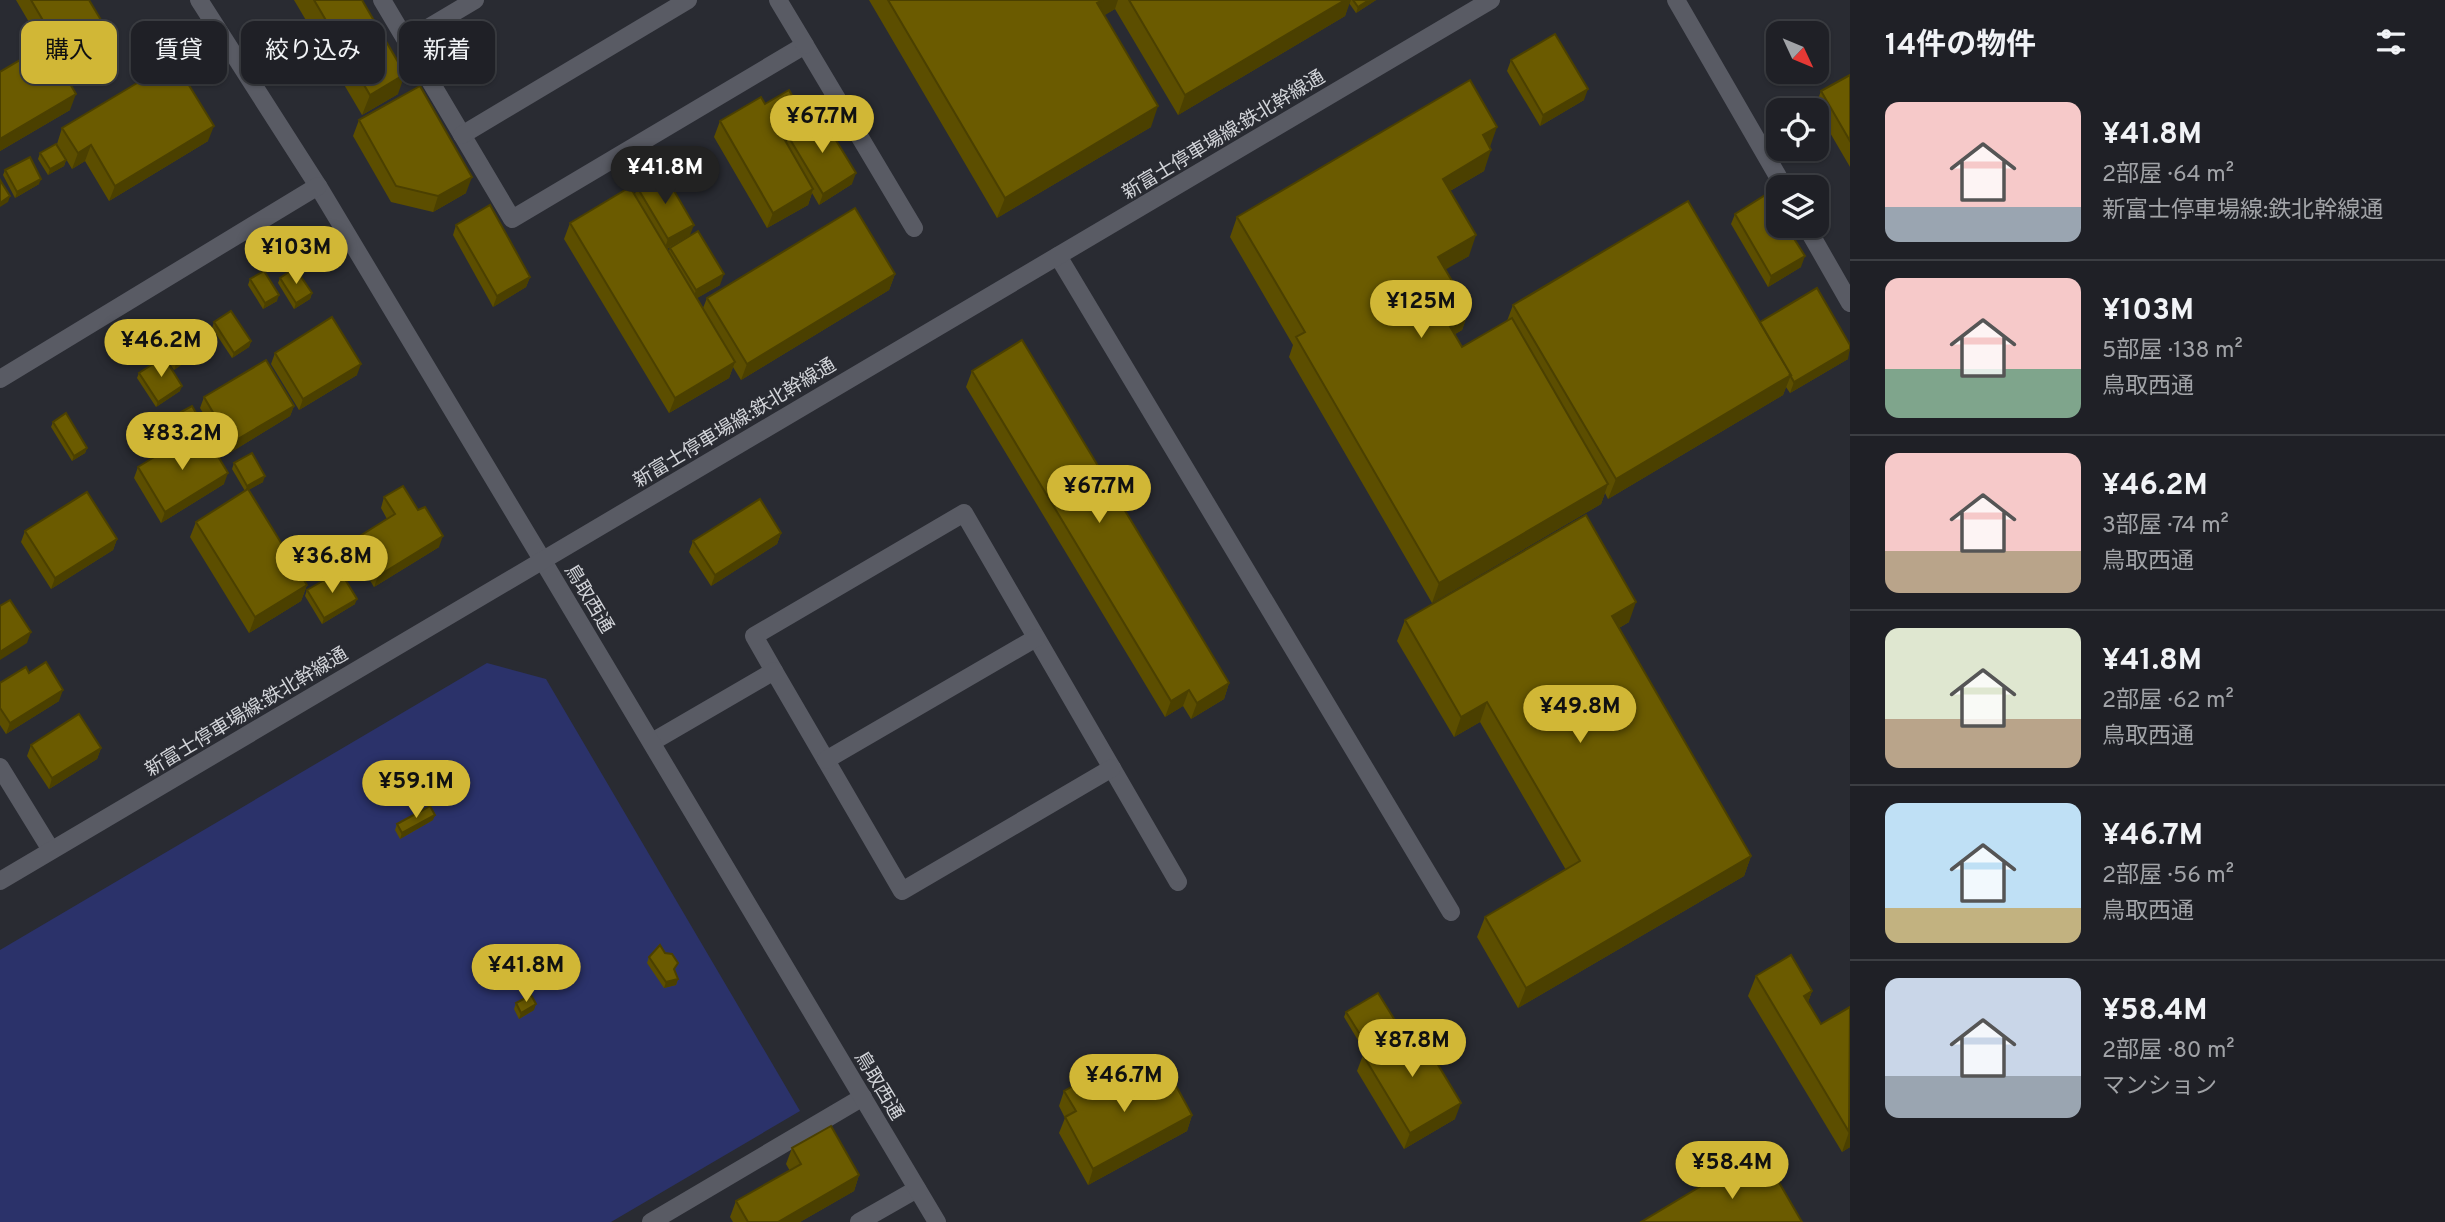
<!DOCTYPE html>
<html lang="ja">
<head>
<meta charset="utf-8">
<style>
	:root { --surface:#1f2026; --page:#2c2d32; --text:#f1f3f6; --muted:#a1a3a7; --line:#3c3e43; --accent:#d1b736 }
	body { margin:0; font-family:Overpass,"Noto Sans JP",sans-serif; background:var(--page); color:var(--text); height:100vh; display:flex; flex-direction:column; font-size:26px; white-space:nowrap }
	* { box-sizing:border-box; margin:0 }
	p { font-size:23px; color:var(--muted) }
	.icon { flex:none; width:38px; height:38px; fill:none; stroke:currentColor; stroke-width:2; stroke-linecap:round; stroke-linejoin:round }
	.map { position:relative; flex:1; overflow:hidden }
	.sheet { display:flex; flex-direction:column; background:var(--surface); width:595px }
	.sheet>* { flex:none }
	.guide { position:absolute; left:21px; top:21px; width:665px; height:63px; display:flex; gap:14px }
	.needle { width:46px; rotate:134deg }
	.fabs { position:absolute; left:1766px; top:21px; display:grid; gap:14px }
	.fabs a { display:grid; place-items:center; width:63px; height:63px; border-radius:14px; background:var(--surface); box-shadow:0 2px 5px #0004,0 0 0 2px var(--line); font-size:35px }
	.price { position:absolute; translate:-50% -60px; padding:0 16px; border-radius:24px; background:var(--accent); color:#111; font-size:23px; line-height:46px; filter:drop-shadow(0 2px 4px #0008) }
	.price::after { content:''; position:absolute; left:50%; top:42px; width:21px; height:16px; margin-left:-10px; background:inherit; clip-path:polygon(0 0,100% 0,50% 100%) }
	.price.on { background:#222; color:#fff }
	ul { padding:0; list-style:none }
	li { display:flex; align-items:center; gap:21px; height:175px; padding:0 35px }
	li+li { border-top:2px solid var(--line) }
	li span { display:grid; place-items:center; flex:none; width:196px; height:140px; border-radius:14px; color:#555 }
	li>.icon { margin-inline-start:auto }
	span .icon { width:84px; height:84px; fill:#fffc; stroke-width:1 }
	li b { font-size:30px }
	h2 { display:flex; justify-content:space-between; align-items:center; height:84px; padding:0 35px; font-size:30px }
	.tag { padding:0 24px; border-radius:14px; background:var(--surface); box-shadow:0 2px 5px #0004,0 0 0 2px var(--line); font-size:24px; line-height:63px }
	.tag.on { background:var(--accent); color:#111 }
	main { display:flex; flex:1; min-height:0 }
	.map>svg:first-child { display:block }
</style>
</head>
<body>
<main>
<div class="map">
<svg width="1850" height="1222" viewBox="0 0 1850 1222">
	<rect width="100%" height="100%" fill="#292b32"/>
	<!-- green -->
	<path fill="#2b326a" d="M487,663L546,679L800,1111L611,1222H0V950Z"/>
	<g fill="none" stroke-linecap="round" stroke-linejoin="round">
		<!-- service -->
		<g stroke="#595b64" stroke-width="18">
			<path d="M382,0L512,219L805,45L914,228"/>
			<path d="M778,0L805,45"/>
			<path d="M406,41L475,0"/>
			<path d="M462,135L688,0"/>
			<path d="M1058,256L1451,912"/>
			<path d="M774,671L754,636L964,513L1178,882"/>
			<path d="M652,742L774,671L902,891L1112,768"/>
			<path d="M826,760L1036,638"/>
			<path d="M651,1222L863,1097"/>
			<path d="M859,1222L917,1189"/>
		</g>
		<!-- minor -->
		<g stroke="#595b64" stroke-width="18">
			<path d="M199,0L318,186L543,561"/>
			<path d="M1676,0L1784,187"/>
			<path d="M1806,226L1850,303"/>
			<path d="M0,379L318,186"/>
			<path d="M0,767L51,850"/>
		</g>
		<!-- tertiary -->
		<path stroke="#595b64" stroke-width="18" d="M543,561L937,1222"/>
		<!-- secondary -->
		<path stroke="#595b64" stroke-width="18" d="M0,881L1491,0"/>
	</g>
	<!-- wall -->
	<g fill="#5c4e00">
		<path d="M16,0H89L104,25L99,41L59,65L70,110L0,151V72L43,46Z"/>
		<path d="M294,0H362L398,94L362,115Z"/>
		<path d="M869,0H1376L1356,13L1349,3L1345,16L1178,115L1115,9L1104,15L1151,127L997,218Z"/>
		<path d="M1511,60L1584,100L1540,126L1507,71Z"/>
		<path d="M1850,75V167L1815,107L1821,91Z"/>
		<path d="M765,104L802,113L796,129L783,137L786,142L788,136L852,184L819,205L812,193L808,205L767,228L714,137L720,121Z"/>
		<path d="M359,120L466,193L433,212L391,202L353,136Z"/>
		<path d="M62,128L208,141L109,201L85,161L72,169L57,144Z"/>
		<path d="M1490,147L1484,171L1450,191L1469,256L1445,269L1469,310L1462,330L1455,334L1462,347L1507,321L1513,305L1760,322L1848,359L1790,393L1786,387L1783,395L1608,499L1605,493L1601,504L1432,603L1289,357L1293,345L1230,237L1237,217Z"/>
		<path d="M40,153L66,160L64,166L48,175L38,159Z"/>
		<path d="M5,170L39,184L15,198L3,175Z"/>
		<path d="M637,187L690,235L667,249L669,251L670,248L720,285L697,298L703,308L707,298L895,274L889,290L741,380L733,367L729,378L669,413L564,239L570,223L635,194Z"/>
		<path d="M1735,214L1801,267L1768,287L1731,224Z"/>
		<path d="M456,225L530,277L526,287L493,307L453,235Z"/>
		<path d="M280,278L312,293L310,299L294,309L278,283Z"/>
		<path d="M250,279L277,301L263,309L248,285Z"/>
		<path d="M214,322L251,341L249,347L232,358L212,328Z"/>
		<path d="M157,337L191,358L174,370L155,342Z"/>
		<path d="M275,353L357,375L299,410L271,364Z"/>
		<path d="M972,371L1229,683L1224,699L1191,719L1183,706L1165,717L966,387Z"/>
		<path d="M139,373L180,391L156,407L137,378Z"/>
		<path d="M204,397L294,406L290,416L228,454L200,408Z"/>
		<path d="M181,412L201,431L190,437L179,418Z"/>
		<path d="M53,422L87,448L85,453L72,461L51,427Z"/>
		<path d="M187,447L224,484L161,523L134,478L138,467Z"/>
		<path d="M234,463L263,482L248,490L307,585L301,601L249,633L190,537L196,522L245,491L232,469Z"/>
		<path d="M384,497L439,547L374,587L351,550L355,539L387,519L381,508Z"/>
		<path d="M25,531L117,539L113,550L51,589L21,542Z"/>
		<path d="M781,533L777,544L711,586L689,552L693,541Z"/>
		<path d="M307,590L355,604L322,624L305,596Z"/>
		<path d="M1405,620L1629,622L1619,628L1751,856L1744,876L1518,1008L1477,937L1485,917L1566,870L1480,722L1454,737L1397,641Z"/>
		<path d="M29,673L59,701L6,734L0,725V683Z"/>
		<path d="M31,745L101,748L97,759L49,789L27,756Z"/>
		<path d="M433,820L400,839L395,830L397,824Z"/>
		<path d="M528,953L544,960L542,965L533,970L526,958Z"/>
		<path d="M665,953L675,970L678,979L676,985L664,988L647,963L649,957Z"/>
		<path d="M1756,976L1812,991L1808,1002L1821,1024L1850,1007V1147L1842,1152L1748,996Z"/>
		<path d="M516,1003L534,1010L519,1019L514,1009Z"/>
		<path d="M1346,1012L1394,1028L1362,1047L1344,1017Z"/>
		<path d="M1363,1055L1455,1119L1404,1149L1357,1071Z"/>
		<path d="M1064,1091L1100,1096L1192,1115L1187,1131L1088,1185L1059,1133L1065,1118L1059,1106Z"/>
		<path d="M792,1148L859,1175L854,1191L800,1222H733L730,1217L736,1201L790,1171L786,1164Z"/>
	</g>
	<!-- shaded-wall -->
	<g fill="#4b4000">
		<path d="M1103,0H1118L1115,9L1090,24L1097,3Z"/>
		<path d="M1345,0H1351L1345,16L1178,115L1185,95Z"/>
		<path d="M1369,0H1376L1356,13L1358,7Z"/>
		<path d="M104,25L99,41L56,67L61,51Z"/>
		<path d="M405,74L398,94L362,115L370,95Z"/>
		<path d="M1588,89L1584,100L1540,126L1543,115Z"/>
		<path d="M76,94L70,110L0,151V139Z"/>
		<path d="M1158,106L1151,127L997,218L1005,198Z"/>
		<path d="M802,113L796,129L772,144L778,128Z"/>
		<path d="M214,126L208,141L109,201L115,186Z"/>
		<path d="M1497,127L1490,147L1483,135Z"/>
		<path d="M91,145L85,161L72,169L78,153Z"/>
		<path d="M1491,150L1484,171L1436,199L1443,179Z"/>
		<path d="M66,160L64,166L48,175L50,169Z"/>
		<path d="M856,173L852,184L819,205L823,194Z"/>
		<path d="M472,177L466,193L433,212L438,196Z"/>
		<path d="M41,179L39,184L15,198L17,192Z"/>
		<path d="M813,189L808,205L767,228L773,213Z"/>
		<path d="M10,196L8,202L0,207V203Z"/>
		<path d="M694,225L690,235L664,250L668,239Z"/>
		<path d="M1476,235L1469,256L1431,278L1438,257Z"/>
		<path d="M1805,256L1801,267L1768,287L1771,276Z"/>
		<path d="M724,274L720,285L692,301L696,290Z"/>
		<path d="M895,274L889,290L741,380L747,364Z"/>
		<path d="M530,277L526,287L493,307L497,296Z"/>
		<path d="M312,293L310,299L294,309L296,303Z"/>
		<path d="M279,295L277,301L263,309L265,303Z"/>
		<path d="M1469,310L1462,330L1440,343L1448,323Z"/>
		<path d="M251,341L249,347L232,358L234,353Z"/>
		<path d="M1850,349L1848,359L1790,393L1794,382Z"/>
		<path d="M193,353L191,358L174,370L176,364Z"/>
		<path d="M735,362L729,378L669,413L675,398Z"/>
		<path d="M361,364L357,375L299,410L303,399Z"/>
		<path d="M1791,375L1783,395L1608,499L1616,479Z"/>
		<path d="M182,386L180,391L156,407L158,402Z"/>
		<path d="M294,406L290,416L228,454L231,443Z"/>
		<path d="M203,425L201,431L190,437L192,432Z"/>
		<path d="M87,448L85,453L72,461L74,456Z"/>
		<path d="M228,473L224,484L161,523L165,512Z"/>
		<path d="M265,476L263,482L245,492L247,486Z"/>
		<path d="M1608,484L1601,504L1432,603L1439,583Z"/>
		<path d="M781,533L777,544L711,586L715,575Z"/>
		<path d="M443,536L439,547L374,587L378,576Z"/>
		<path d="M117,539L113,550L51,589L55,578Z"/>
		<path d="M307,585L301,601L249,633L255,617Z"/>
		<path d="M357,599L355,604L322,624L324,618Z"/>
		<path d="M1636,602L1629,622L1605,636L1612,616Z"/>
		<path d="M31,632L27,643L0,660V652Z"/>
		<path d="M1229,683L1224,699L1191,719L1197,703Z"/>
		<path d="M63,690L59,701L6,734L10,723Z"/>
		<path d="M1189,690L1183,706L1165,717L1171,701Z"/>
		<path d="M1487,702L1480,722L1454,737L1461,717Z"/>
		<path d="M101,748L97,759L49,789L52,778Z"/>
		<path d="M435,815L433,820L400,839L402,833Z"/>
		<path d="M1751,856L1744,876L1518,1008L1526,988Z"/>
		<path d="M544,960L542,965L533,970L535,965Z"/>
		<path d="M678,979L676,985L664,988L666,982Z"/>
		<path d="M1812,991L1805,1011L1804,996Z"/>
		<path d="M536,1004L534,1010L519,1019L521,1013Z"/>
		<path d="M1396,1022L1394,1028L1362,1047L1364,1041Z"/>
		<path d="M1461,1103L1455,1119L1404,1149L1410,1133Z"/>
		<path d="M1192,1115L1187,1131L1088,1185L1093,1169Z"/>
		<path d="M1849,1132H1850V1147L1842,1152Z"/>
		<path d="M859,1175L854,1191L800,1222H778Z"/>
	</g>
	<!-- building -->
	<g fill="#6b5b00" stroke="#4b4000" stroke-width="2">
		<path d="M31,0H89L104,25L61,51Z"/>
		<path d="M314,0H362L405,74L370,95Z"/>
		<path d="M888,0H1103L1097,3L1158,106L1005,198Z"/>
		<path d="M1129,0H1345L1185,95Z"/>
		<path d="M1353,0H1369L1358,7Z"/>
		<path d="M1555,34L1588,89L1543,115L1511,60Z"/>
		<path d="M47,44L76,94L0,139V72Z"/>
		<path d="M174,61L214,126L115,186L91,145L78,153L62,128Z"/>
		<path d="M1850,75V141L1821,91Z"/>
		<path d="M1470,80L1497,127L1483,135L1491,150L1443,179L1476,235L1438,257L1469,310L1448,323L1462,347L1512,318L1608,484L1439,583L1296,337L1305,332L1237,217Z"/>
		<path d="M420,86L472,177L438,196L396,186L359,120Z"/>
		<path d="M789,90L802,113L778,128L813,189L773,213L720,121L761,97L765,104Z"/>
		<path d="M821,116L856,173L823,194L788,136Z"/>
		<path d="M56,144L66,160L50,169L40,153Z"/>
		<path d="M30,157L41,179L17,192L5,170Z"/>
		<path d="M663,172L694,225L668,239L637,187Z"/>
		<path d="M0,180L10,196L0,203Z"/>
		<path d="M630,187L735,362L675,398L570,223Z"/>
		<path d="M1767,194L1778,212V226H1786L1805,256L1771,276L1735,214Z"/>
		<path d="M1688,201L1791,375L1616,479L1513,305Z"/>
		<path d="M490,205L530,277L497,296L456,225Z"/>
		<path d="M855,208L895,274L747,364L707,298Z"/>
		<path d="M698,231L724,274L696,290L670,248Z"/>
		<path d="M295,268L312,293L296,303L280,278Z"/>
		<path d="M264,271L279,295L265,303L250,279Z"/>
		<path d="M1817,288L1850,345V349L1794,382L1790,375H1791L1760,322Z"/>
		<path d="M231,311L251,341L234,353L214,322Z"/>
		<path d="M332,317L361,364L303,399L275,353Z"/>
		<path d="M175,325L193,353L176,364L157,337Z"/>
		<path d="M1022,340L1229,683L1197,703L1189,690L1171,701L972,371Z"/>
		<path d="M164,357L182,386L158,402L139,373Z"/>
		<path d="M266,360L294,406L231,443L204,397Z"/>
		<path d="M192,406L203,425L192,432L181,412Z"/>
		<path d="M66,413L87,448L74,456L53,422Z"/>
		<path d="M205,435L228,473L165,512L138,467L182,440L187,447Z"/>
		<path d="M252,453L265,476L247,486L234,463Z"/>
		<path d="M403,486L418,510L425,507L443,536L378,576L355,539L395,514L384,497Z"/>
		<path d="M248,489L307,585L255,617L196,522Z"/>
		<path d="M87,492L117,539L55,578L25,531Z"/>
		<path d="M760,499L781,533L715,575L693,541Z"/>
		<path d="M1586,515L1636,602L1612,616L1751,856L1526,988L1485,917L1580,861L1487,702L1461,717L1405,620Z"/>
		<path d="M340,571L357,599L324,618L307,590Z"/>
		<path d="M10,600L31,632L0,652V606Z"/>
		<path d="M46,662L63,690L10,723L0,708V683L26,667L29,673Z"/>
		<path d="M79,714L101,748L52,778L31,745Z"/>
		<path d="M430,806L435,815L402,833L397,824Z"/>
		<path d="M660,945L665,953L672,954L678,963L674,969L678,979L666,982L649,957Z"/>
		<path d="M537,948L544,960L535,965L528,953Z"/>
		<path d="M1791,955L1812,991L1804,996L1821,1024L1850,1007L1849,1132L1756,976Z"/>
		<path d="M1378,993L1396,1022L1364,1041L1346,1012Z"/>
		<path d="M531,995L536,1004L521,1013L516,1003Z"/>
		<path d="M1414,1025L1461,1103L1410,1133L1363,1055Z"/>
		<path d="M1163,1062L1192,1115L1093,1169L1065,1117L1076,1111L1064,1091L1089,1077L1100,1096Z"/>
		<path d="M831,1126L859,1175L778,1222H748L736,1201L801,1164L792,1148Z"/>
		<path d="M1748,1158L1765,1186L1777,1179L1802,1222H1641Z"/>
	</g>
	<g text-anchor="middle" stroke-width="5" stroke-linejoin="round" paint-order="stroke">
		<!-- street labels -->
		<g font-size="19" fill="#d2d4d9" stroke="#292b32">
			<text transform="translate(1223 134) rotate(-31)" y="7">新富士停車場線:鉄北幹線通</text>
			<text transform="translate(734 422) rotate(-31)" y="7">新富士停車場線:鉄北幹線通</text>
			<text transform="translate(590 598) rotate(59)" y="7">鳥取西通</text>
			<text transform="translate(246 711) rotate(-31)" y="7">新富士停車場線:鉄北幹線通</text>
			<text transform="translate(880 1085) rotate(59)" y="7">鳥取西通</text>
		</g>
	</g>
</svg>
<div class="fabs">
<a><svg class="needle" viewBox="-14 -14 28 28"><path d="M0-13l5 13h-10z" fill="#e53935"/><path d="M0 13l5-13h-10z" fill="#a1a3a7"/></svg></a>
<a><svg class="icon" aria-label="locate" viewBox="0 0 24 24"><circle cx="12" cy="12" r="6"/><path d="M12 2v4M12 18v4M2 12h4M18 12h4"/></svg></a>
<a><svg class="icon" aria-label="layers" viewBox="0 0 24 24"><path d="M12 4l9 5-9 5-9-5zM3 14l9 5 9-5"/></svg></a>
</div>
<b class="price" style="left:822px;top:155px">¥67.7M</b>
<b class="price on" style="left:665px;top:206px">¥41.8M</b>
<b class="price" style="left:296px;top:286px">¥103M</b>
<b class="price" style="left:1421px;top:340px">¥125M</b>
<b class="price" style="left:161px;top:379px">¥46.2M</b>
<b class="price" style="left:182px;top:472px">¥83.2M</b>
<b class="price" style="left:1099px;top:525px">¥67.7M</b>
<b class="price" style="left:332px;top:595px">¥36.8M</b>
<b class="price" style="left:1580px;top:745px">¥49.8M</b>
<b class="price" style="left:416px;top:820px">¥59.1M</b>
<b class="price" style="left:526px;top:1004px">¥41.8M</b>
<b class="price" style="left:1412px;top:1079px">¥87.8M</b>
<b class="price" style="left:1124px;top:1114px">¥46.7M</b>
<b class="price" style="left:1732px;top:1201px">¥58.4M</b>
<div class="guide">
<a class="tag on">購入</a>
<a class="tag">賃貸</a>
<a class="tag">絞り込み</a>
<a class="tag">新着</a>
</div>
</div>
<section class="sheet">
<h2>14件の物件<svg class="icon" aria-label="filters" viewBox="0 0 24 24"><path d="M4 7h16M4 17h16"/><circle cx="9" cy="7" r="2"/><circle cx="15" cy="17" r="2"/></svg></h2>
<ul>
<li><span style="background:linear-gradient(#f6c9c9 75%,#9aa5b1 0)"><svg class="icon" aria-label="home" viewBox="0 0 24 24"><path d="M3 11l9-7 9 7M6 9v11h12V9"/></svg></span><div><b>¥41.8M</b><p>2部屋 · 64 m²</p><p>新富士停車場線:鉄北幹線通</p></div></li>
<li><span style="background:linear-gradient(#f6c9c9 65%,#7fa58c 0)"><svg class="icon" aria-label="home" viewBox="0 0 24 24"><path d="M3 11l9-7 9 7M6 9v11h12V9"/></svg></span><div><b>¥103M</b><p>5部屋 · 138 m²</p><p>鳥取西通</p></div></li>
<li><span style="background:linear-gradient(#f6c9c9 70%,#b9a48a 0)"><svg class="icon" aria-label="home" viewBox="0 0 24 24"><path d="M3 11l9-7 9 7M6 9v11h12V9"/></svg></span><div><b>¥46.2M</b><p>3部屋 · 74 m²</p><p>鳥取西通</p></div></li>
<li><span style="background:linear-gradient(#dfe7d0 65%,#b9a48a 0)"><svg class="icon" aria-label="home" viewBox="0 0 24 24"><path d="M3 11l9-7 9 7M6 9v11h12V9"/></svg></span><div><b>¥41.8M</b><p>2部屋 · 62 m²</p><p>鳥取西通</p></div></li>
<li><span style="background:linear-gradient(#bfe0f5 75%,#c2b280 0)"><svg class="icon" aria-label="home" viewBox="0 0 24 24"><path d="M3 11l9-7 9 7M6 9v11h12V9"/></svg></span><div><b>¥46.7M</b><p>2部屋 · 56 m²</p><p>鳥取西通</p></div></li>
<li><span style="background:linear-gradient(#c9d6e8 70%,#9aa5b1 0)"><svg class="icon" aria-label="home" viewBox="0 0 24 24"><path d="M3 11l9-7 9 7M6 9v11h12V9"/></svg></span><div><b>¥58.4M</b><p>2部屋 · 80 m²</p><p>マンション</p></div></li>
</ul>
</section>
</main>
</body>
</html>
